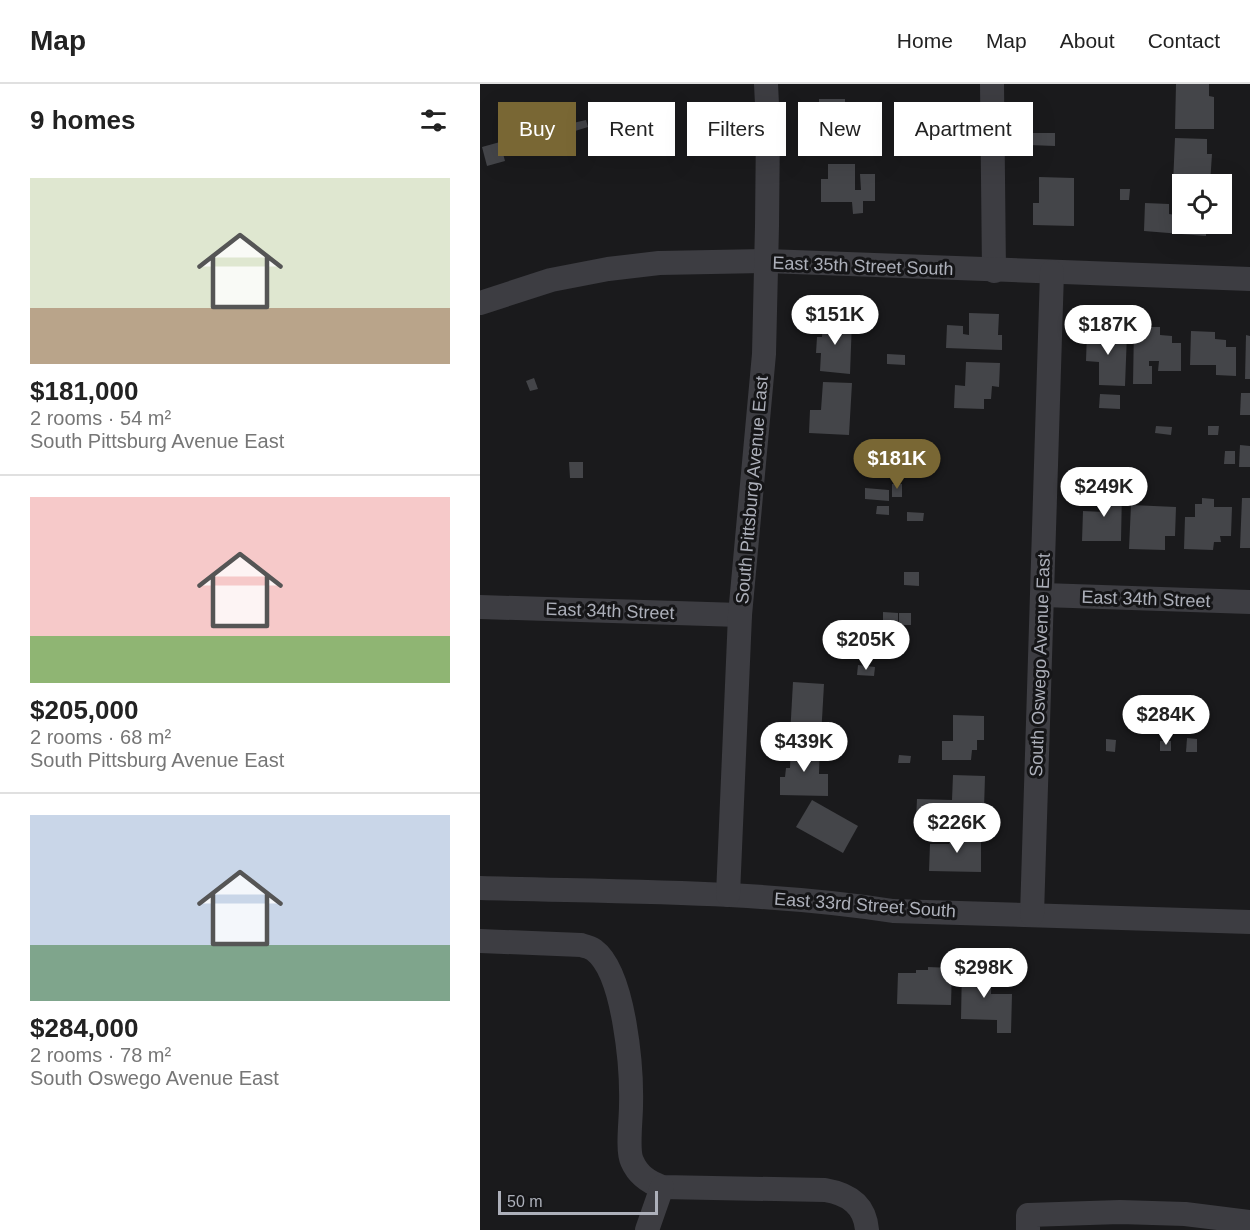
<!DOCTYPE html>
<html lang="en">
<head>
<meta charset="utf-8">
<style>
	:root { --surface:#fff; --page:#f6f6f6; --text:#222; --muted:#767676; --line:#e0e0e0; --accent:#796734 }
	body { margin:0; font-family:Arial,sans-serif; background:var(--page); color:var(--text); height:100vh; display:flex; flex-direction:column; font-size:22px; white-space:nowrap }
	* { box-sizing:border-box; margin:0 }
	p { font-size:20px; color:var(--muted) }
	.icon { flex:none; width:33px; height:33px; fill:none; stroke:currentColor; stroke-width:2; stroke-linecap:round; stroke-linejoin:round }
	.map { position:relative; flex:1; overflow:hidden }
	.sheet { display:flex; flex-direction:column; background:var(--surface); width:480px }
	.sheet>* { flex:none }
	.hud { position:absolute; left:18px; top:18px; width:570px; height:54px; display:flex; gap:12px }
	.buttons { position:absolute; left:692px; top:90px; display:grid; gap:12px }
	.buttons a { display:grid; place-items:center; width:60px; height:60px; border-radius:0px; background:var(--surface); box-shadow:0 6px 24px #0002; font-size:30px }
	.scale { position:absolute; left:18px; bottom:15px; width:160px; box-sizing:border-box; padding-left:6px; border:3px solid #adb0ba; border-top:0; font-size:16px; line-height:21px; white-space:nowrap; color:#adb0ba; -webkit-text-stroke:4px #151517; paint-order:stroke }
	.price { position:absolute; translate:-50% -51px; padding:0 14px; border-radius:21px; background:#fff; color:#222; font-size:20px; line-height:39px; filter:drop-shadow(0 2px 3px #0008) }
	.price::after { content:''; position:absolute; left:50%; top:36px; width:18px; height:14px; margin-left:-9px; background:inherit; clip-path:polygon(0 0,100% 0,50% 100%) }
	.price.current { background:var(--accent); color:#fff }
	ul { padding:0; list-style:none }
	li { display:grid; align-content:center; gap:12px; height:318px; padding:0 30px }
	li+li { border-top:2px solid var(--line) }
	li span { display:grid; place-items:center; height:186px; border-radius:0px; color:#555 }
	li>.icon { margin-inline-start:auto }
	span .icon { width:108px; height:108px; fill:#fffc; stroke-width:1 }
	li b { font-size:26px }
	h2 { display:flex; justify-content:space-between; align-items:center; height:72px; padding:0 30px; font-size:26px }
	.tag { padding:0 21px; border-radius:0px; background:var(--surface); box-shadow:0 6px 24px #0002; font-size:21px; line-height:54px }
	.tag.current { background:var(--accent); color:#fff }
	header { display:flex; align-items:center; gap:36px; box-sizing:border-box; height:84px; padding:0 30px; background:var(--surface); border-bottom:2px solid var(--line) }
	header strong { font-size:28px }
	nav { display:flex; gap:33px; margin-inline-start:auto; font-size:21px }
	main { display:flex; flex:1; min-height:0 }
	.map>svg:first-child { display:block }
</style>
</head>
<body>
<header>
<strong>Map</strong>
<nav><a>Home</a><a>Map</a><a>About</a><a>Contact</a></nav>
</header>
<main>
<section class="sheet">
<h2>9 homes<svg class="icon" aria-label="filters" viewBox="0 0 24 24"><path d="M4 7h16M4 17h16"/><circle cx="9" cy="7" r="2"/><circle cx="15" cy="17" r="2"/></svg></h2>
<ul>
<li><span style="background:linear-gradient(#dfe7d0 70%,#b9a48a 0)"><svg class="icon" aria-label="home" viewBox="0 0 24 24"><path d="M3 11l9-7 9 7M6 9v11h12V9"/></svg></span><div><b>$181,000</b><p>2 rooms · 54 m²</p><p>South Pittsburg Avenue East</p></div></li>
<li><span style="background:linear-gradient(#f6c9c9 75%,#8fb573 0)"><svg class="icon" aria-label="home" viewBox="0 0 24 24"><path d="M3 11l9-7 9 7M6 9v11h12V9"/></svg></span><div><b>$205,000</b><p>2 rooms · 68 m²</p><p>South Pittsburg Avenue East</p></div></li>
<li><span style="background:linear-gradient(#c9d6e8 70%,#7fa58c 0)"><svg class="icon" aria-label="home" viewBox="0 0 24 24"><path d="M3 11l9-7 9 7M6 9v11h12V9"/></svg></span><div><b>$284,000</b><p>2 rooms · 78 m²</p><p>South Oswego Avenue East</p></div></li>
</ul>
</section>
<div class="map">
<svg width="770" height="1146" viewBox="0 0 770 1146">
	<rect width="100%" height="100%" fill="#1a1a1c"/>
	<!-- building -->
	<g fill="#444549">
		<path d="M696,0H729V12L734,13V45H695Z"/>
		<path d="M339,15H365V32L368,33L366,59H342V48H338L339,37L334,36V28H339Z"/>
		<path d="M106,36L108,43L95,47L93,39Z"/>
		<path d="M550,49H575V62L549,61Z"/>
		<path d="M695,54L727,55V70H732L730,100H693Z"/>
		<path d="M20,58L25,77L7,82L2,63Z"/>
		<path d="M348,80H375V106H381L380,90H395V117H383V129L373,130L372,118H341V95H348Z"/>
		<path d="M559,93L594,94V142L553,141V119H559Z"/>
		<path d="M640,105H650L649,116H640Z"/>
		<path d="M697,108H702V140H731L730,144H726V152L664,147L665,119L689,120V130L696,131Z"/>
		<path d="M489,229L519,230L518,251H522V266L466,264L467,241L483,242V250L489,251Z"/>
		<path d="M343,234L372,236L370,290L340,287L341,269H336L337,253H342Z"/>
		<path d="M654,243H680V251L692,252V259H701V287H678L679,277H669V282H672V300H653Z"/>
		<path d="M711,247L735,248V255L746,256V263H756V292L736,291V281H710Z"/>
		<path d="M607,248L647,249L645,302L619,301V278L606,277Z"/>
		<path d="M766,251L770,252V295H765Z"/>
		<path d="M407,270L425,271V281L407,280Z"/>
		<path d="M486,278L520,279L519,303L512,302L511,315H504V325L474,324L475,301L485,302Z"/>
		<path d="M54,294L58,305L50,307L46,297Z"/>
		<path d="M343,298L372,299L369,351L329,349L330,326H341Z"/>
		<path d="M761,309H770V331H760Z"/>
		<path d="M620,310L640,311V325L619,324Z"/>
		<path d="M676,342L692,343L691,351L675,349Z"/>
		<path d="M728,342H739L738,351H728Z"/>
		<path d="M760,361L770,362V383H759Z"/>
		<path d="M745,367H755V380H744Z"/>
		<path d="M89,378H103V394H90Z"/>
		<rect x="412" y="400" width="10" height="13"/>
		<path d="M385,404L409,406V417L385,415Z"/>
		<path d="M616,406H642L641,457H602L603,427L624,428V421H615Z"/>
		<path d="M722,414L734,415V423H752L751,452H740L741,458H734L733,466L704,465L705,433H715V420H722Z"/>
		<path d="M762,414H770V464H760Z"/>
		<path d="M651,421L696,423L695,452H685V466L649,465Z"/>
		<path d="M397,422H409V431L396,430Z"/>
		<path d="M427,428L444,429L443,437H427Z"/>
		<path d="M424,488H439V502L424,501Z"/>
		<path d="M403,528L418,529V537L403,536Z"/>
		<rect x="419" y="529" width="12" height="12"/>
		<path d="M378,581L395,583L394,592L377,591Z"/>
		<path d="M313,598L344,600L341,653L310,652Z"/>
		<path d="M473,631L504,632V656H497V666H492L491,676H462V657H473Z"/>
		<path d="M707,654L717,655V668H706Z"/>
		<path d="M626,655L636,656L635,668L626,667Z"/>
		<rect x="680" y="657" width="11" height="10"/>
		<path d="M311,660H340L339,690H348V712L300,711V693H305L306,684H310Z"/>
		<path d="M419,671L431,672L430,679H418Z"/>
		<path d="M473,691L505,692L504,725L490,724V739L436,737L437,715L472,716Z"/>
		<path d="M332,716L378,742L363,769L316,743Z"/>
		<path d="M470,748H501V788L449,787L450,760H469Z"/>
		<path d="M482,882L512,883L511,910H532L531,949H517V936L481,935Z"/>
		<path d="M448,883L472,884L471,921L417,920L418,889H436V886H448Z"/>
	</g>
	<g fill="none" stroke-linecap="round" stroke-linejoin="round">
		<!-- minor -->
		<g stroke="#3d3d42" stroke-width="24">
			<path d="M512,0L514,187"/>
			<path d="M0,219L71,196L128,185L179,179L287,177L770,195"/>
			<path d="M563,511L770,518"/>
			<path d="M0,523L260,531"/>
			<path d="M0,804C137,808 277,806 413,827L770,838"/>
			<path d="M248,811L260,531L284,270L287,142L288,41L286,0"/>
			<path d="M552,831L572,188"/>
			<path d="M0,857L101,861C105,862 110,863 114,866C145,889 152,986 151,1022C151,1036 147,1066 152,1077C158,1091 168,1098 182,1103L345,1106C369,1110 385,1121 387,1146"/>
			<path d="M167,1146L182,1103"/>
			<path d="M548,1146V1131L640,1128L705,1130L770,1138"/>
		</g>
	</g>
	<g text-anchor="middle" stroke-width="6" stroke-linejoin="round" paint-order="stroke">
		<!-- street labels -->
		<g font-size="18" fill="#adb0ba" stroke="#151517">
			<text transform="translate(383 182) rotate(2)" y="6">East 35th Street South</text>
			<text transform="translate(272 406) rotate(-85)" y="6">South Pittsburg Avenue East</text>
			<text transform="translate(666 515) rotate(2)" y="6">East 34th Street</text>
			<text transform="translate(130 527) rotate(2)" y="6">East 34th Street</text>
			<text transform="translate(560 581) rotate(-88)" y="6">South Oswego Avenue East</text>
			<text transform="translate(385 821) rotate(4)" y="6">East 33rd Street South</text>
		</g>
	</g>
</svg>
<div class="buttons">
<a><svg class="icon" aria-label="locate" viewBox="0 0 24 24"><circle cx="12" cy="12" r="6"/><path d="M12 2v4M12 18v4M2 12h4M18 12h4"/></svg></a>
</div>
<div class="scale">50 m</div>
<b class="price" style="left:355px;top:262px">$151K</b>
<b class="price" style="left:628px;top:272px">$187K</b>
<b class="price current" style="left:417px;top:406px">$181K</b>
<b class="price" style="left:624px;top:434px">$249K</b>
<b class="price" style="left:386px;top:587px">$205K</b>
<b class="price" style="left:686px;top:662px">$284K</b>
<b class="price" style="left:324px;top:689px">$439K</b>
<b class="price" style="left:477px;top:770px">$226K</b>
<b class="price" style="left:504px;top:915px">$298K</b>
<div class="hud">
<a class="tag current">Buy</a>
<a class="tag">Rent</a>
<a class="tag">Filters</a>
<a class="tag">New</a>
<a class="tag">Apartment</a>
</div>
</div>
</main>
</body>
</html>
